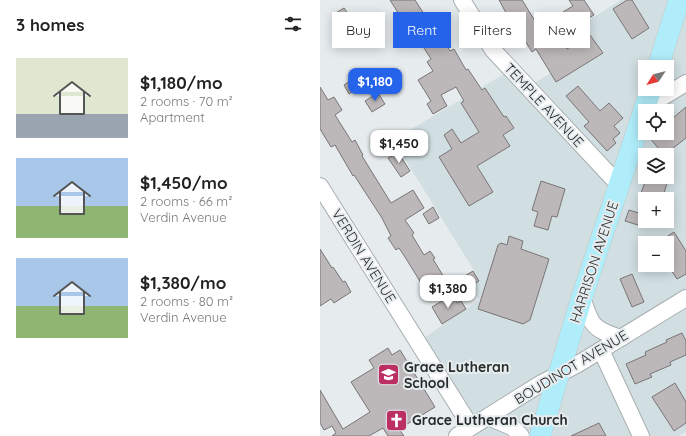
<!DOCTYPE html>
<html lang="en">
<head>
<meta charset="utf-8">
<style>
	:root { --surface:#fff; --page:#f2f2f2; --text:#222; --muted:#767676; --accent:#2563eb }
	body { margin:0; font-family:Quicksand,sans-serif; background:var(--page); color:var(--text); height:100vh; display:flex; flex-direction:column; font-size:15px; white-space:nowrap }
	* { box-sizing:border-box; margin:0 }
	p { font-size:13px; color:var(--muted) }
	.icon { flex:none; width:22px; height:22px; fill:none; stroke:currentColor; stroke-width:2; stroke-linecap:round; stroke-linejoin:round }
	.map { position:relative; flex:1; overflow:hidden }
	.side { display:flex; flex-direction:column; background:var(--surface); width:320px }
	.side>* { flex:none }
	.guide { position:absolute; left:12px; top:12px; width:294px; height:36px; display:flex; gap:8px }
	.needle { width:26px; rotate:234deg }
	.buttons { position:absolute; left:318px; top:60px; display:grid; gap:8px }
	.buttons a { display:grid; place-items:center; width:36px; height:36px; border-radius:0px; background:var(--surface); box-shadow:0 2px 10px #0003; font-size:20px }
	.price { position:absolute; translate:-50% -34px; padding:0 9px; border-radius:8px; background:#fff; color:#222; font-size:13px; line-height:26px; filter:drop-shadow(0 1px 2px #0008) }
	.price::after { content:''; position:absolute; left:50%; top:24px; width:12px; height:9px; margin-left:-6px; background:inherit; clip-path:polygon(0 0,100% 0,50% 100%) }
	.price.on { background:var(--accent); color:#fff }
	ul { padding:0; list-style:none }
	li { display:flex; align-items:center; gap:12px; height:100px; padding:0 16px }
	li span { display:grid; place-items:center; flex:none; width:112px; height:80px; border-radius:0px; color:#555 }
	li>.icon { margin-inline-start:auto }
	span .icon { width:48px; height:48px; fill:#fffc; stroke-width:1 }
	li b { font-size:17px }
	h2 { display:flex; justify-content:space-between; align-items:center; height:48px; padding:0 16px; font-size:17px }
	.pill { padding:0 14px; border-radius:0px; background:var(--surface); box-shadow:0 2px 10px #0003; font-size:14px; line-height:36px }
	.pill.on { background:var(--accent); color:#fff }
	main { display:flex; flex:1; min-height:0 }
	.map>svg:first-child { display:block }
</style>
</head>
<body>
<main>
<section class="side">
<h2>3 homes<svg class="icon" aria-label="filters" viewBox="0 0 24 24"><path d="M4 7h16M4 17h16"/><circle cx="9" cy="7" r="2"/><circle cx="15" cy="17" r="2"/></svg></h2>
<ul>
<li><span style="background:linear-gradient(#dfe7d0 70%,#9aa5b1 0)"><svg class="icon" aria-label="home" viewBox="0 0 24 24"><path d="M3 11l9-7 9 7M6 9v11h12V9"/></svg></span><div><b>$1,180/mo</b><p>2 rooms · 70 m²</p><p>Apartment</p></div></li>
<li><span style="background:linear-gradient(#a9c7e8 60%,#8fb573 0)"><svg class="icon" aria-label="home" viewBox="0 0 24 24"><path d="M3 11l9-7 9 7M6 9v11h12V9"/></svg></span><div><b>$1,450/mo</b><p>2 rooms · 66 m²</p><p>Verdin Avenue</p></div></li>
<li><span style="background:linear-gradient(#a9c7e8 60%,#8fb573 0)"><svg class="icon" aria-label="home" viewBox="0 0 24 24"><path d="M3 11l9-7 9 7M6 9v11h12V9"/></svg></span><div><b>$1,380/mo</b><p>2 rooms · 80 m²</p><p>Verdin Avenue</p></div></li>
</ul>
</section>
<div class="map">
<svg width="366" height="436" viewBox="0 0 366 436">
	<rect width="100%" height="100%" fill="#e6ebed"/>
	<!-- built -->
	<path fill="#d1dfe2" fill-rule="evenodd" d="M301,0H366V432L359,436H137L151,427L98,342L159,300L151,286L160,280L73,140L191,70L208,87L276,45L263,24ZM325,67H347V89H325ZM325,111H347V133H325ZM325,155H347V177H325ZM325,199H347V221H325ZM325,243H347V265H325Z"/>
	<!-- building -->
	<g fill="#bcb7b8" stroke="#7a7576">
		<path d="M70,0H95L113,28L116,27L130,51L134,49L146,70L148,69L162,90L165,88L184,117L186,116L194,128L183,135L190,146L157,166L173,192L149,206L119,157L132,149L124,135L132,129L141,143L159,132L141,103L144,101L136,87L121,95L127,106L113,114L107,104L111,101L98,80L113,71L107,62L111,59L93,31L91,32L87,26L84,27L80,20L82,19Z"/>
		<path d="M179,0H202L220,29L223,28L225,32L227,31L235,43L238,41L240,45L243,42L247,49L270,35L283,53L236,82L216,49L212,52L198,29L196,31Z"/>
		<path d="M249,0H264L274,15L264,21L260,14L249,21L243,12L253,6Z"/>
		<path d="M307,0H312L329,28L312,39L293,9Z"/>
		<path d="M24,8L31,18L21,24L14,14Z"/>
		<path d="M33,79L38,88L29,94L24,85Z"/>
		<path d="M258,86L280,111L289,103L303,118L294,126L300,133L293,139L296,143L287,151L264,126L269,122L246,96Z"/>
		<path d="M0,87L8,100L14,97L22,110L15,115L32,142L35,140L43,155L42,156L71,203L93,190L104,208L85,220L94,233L92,235L104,255L110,251L115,258L113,259L125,279L106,291L85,257L79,248L76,250L68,238L71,236L62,218L34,175L33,176L15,145L11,147L0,129Z"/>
		<path d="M58,93L65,104L52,112L45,101Z"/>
		<path d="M366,107V138L344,155L329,137L335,133H347V123Z"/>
		<path d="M78,152L90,171L81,177L68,158Z"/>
		<path d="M327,177H349L342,199H338L321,193Z"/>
		<path d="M221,181L245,189L237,217L232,216L228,230L214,226L218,212L212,210Z"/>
		<path d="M113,207L119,218L109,224L103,214Z"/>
		<path d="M309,210L322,214L318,225L305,221Z"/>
		<path d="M354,232L366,251V274L357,279L347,264V243H337Z"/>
		<path d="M189,236L203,241L201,249L229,259L210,320L203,324L158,309L178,245L181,243L187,245Z"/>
		<path d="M0,249L12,268L13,267L23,282L25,281L31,292L14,303L11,299L0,306Z"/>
		<path d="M153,271L159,281L149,287L143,277Z"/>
		<path d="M312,274L324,302L312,307L300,279Z"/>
		<path d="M132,295L137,303L141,301L146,309L122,324L112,307Z"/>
		<path d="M362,333L366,341V355L350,362L351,365L330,374L332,377L315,384L306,364L326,355L325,352L347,342L346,340Z"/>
		<path d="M68,348L72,355L80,350L115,407L79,429L84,436H68L63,428L49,436H12L16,433L12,426L4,430L0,423V390L23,429L50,412L31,382L54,368L49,360Z"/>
		<path d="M355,383L366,402V423L354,431L332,397Z"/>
		<path d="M279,423L286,436H251Z"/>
	</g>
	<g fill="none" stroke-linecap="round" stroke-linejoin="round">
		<defs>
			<g id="minor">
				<path d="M142,0L173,50L299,185"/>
				<path d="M323,109L366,83"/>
				<path d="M0,186L151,427"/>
				<path d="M262,297C271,325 272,329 301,338"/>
				<path d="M281,350L321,436"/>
				<path d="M168,417L192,427L201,436"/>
				<path d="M137,436L220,384L258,364L366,298"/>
			</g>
			<g id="major">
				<path d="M338,67L359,0"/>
				<path d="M220,436L262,297L331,89"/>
			</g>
		</defs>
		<!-- minor casing -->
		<use href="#minor" stroke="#a8aeaf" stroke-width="18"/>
		<!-- major casing -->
		<use href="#major" stroke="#c7c7c7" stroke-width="22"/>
		<!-- minor -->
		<use href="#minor" stroke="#fff" stroke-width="16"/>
		<!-- major -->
		<use href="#major" stroke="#b0edfa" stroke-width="21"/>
	</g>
	<!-- icons -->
	<defs>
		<symbol id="school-square" viewBox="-11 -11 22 22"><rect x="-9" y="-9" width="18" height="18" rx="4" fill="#bc2f62" stroke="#e6ebed"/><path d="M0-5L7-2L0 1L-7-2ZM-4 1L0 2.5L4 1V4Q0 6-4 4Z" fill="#fff"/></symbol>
		<symbol id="church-square" viewBox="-11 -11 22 22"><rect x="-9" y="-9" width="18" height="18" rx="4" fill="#bc2f62" stroke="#e6ebed"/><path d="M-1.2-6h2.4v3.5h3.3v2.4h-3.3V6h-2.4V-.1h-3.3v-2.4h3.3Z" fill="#fff"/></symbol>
	</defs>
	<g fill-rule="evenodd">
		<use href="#school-square" x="56" y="362" width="25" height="25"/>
		<use href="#church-square" x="64" y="408" width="25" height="25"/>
	</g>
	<g text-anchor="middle" stroke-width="4" stroke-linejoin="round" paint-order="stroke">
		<!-- street labels -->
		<g font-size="14" fill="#262929" stroke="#e6ebed">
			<text transform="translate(224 105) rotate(47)" y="5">TEMPLE AVENUE</text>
			<text transform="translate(44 256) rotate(58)" y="5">VERDIN AVENUE</text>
			<text transform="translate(274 262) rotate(-72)" y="5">HARRISON AVENUE</text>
			<text transform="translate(251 367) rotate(-31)" y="5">BOUDINOT AVENUE</text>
		</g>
		<!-- poi labels -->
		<g font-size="14" font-weight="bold" fill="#262929" stroke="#e6ebed" text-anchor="start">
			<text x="84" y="372">Grace Lutheran<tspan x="84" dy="16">School</tspan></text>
			<text x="92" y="425">Grace Lutheran Church</text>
		</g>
	</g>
</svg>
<div class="buttons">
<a><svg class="needle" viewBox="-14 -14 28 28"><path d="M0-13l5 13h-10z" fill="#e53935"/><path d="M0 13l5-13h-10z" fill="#767676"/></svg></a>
<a><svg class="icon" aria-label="locate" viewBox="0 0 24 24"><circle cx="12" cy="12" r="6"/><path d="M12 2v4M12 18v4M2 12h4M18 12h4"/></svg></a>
<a><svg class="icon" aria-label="layers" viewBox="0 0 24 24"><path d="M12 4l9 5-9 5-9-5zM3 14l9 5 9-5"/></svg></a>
<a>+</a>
<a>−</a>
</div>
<b class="price on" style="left:55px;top:102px">$1,180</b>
<b class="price" style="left:79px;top:164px">$1,450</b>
<b class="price" style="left:128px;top:309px">$1,380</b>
<div class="guide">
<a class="pill">Buy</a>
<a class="pill on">Rent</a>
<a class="pill">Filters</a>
<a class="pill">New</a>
</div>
</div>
</main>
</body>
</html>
